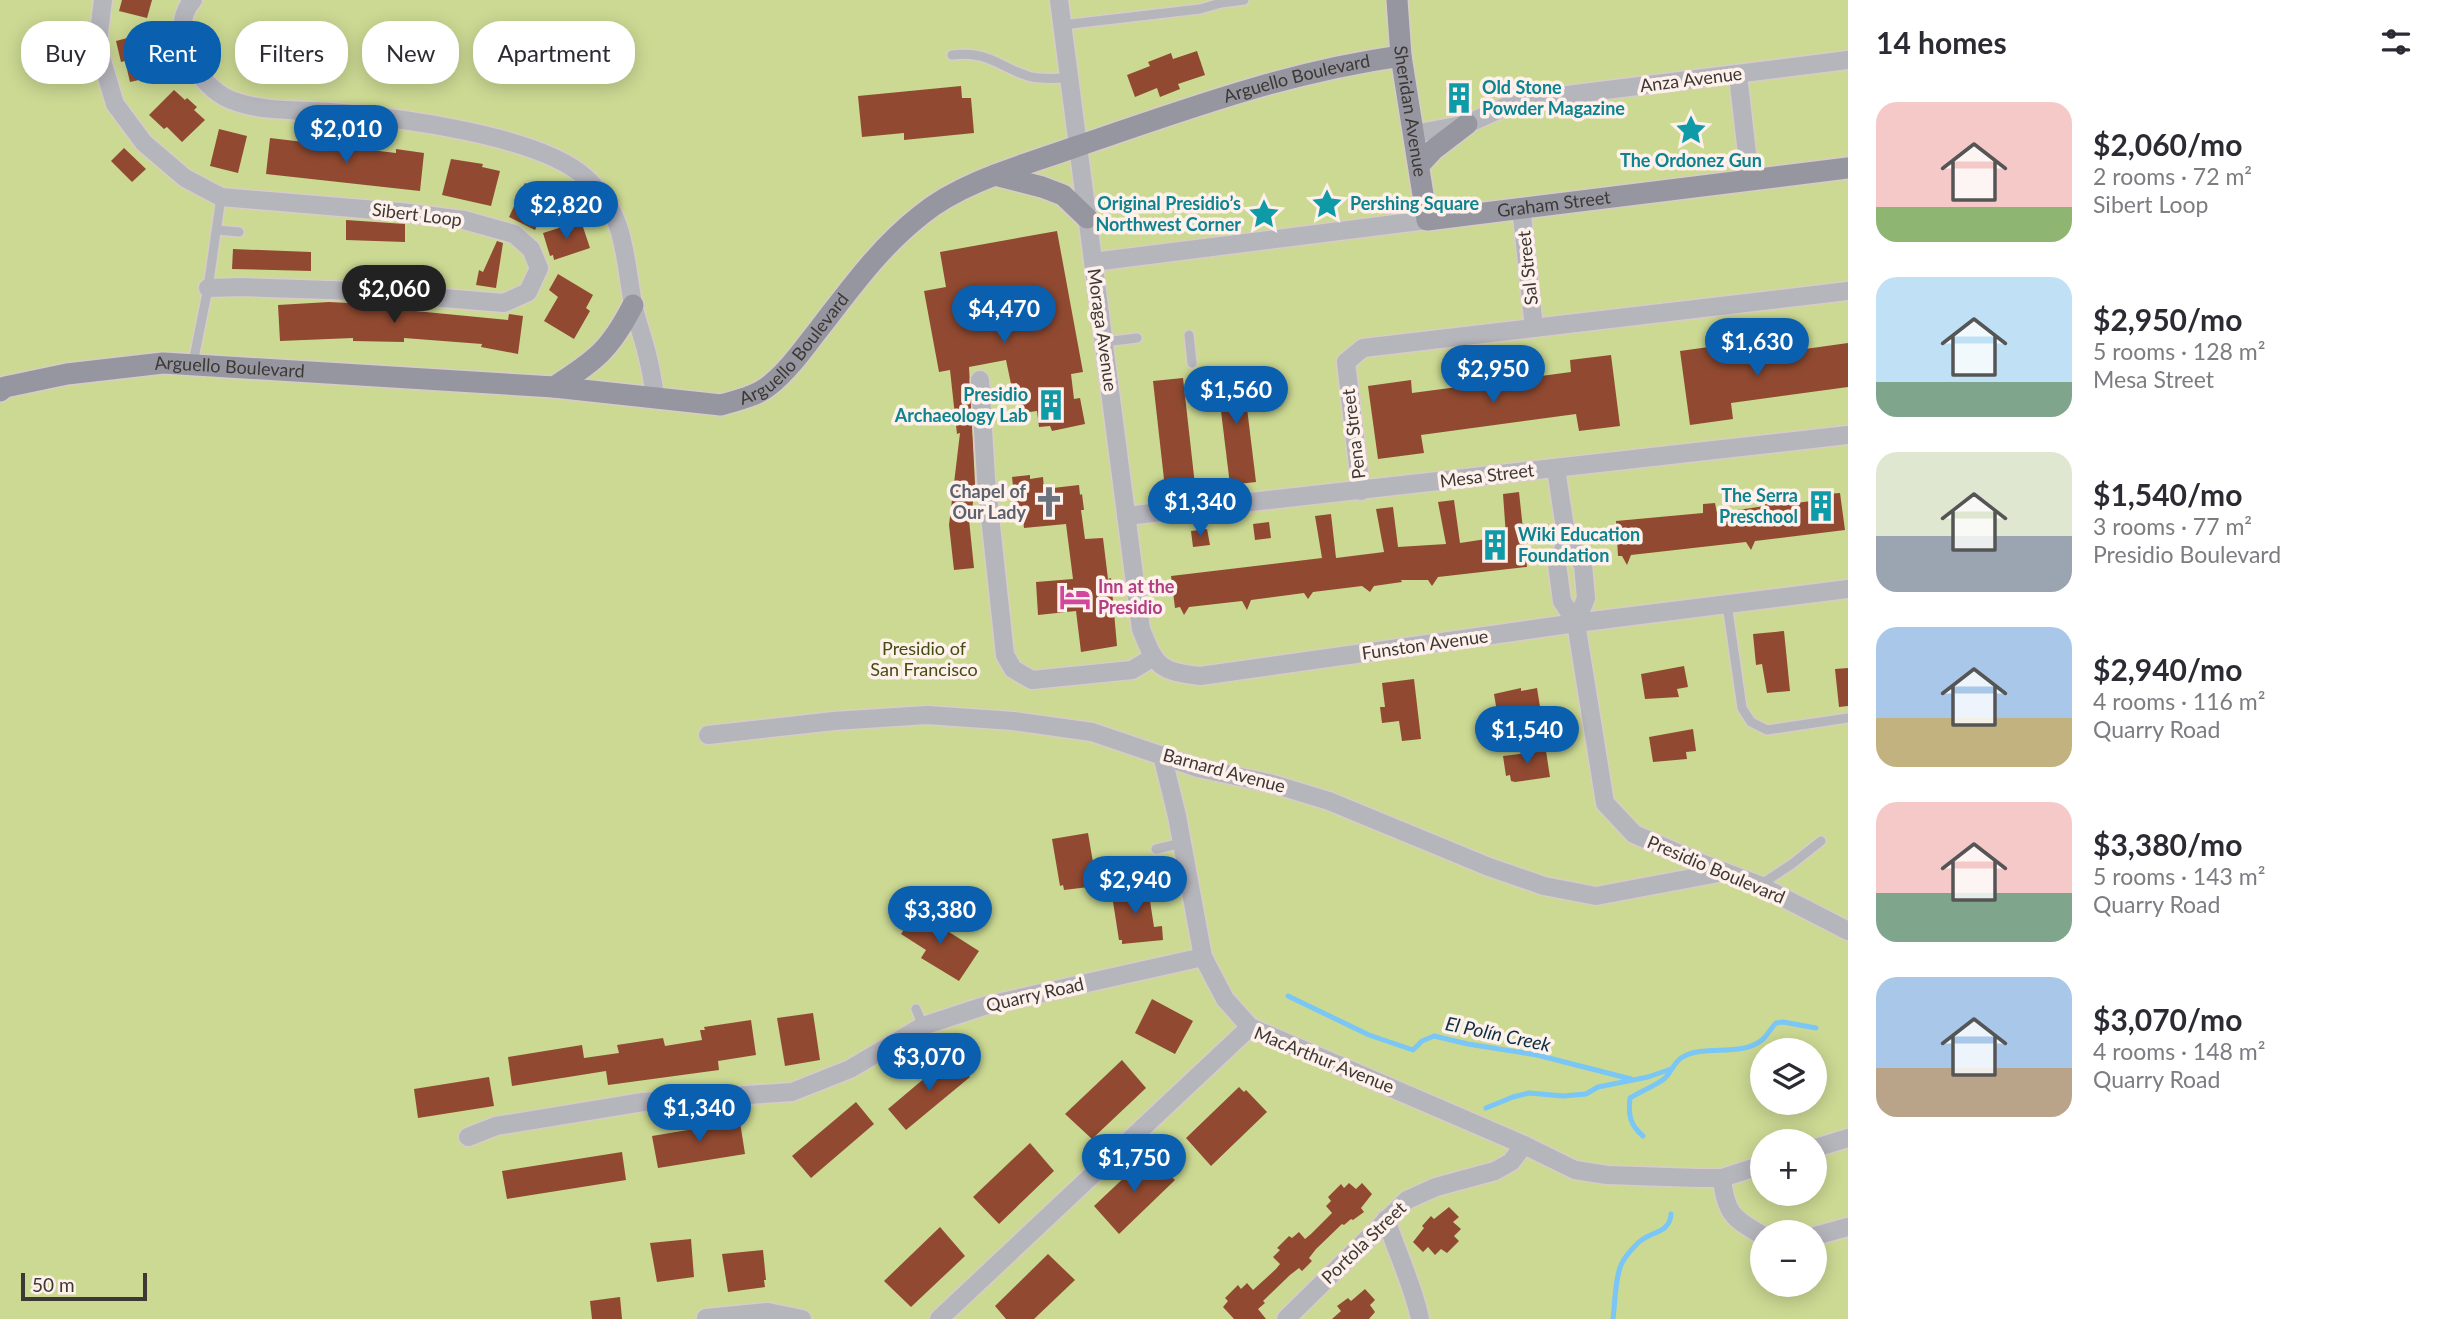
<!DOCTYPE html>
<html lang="en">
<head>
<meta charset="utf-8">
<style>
	:root { --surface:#fff; --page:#f2f2f3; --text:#2b2b33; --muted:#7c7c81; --accent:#0a60ae }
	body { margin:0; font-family:Lato,sans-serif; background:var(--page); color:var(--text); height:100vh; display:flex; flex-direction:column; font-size:26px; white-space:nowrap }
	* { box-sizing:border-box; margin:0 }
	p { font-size:23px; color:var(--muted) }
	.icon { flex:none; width:38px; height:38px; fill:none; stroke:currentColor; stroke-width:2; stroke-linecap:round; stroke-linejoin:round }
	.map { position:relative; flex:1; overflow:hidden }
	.side { display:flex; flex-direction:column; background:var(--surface); width:595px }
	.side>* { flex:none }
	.banner { position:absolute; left:21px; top:21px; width:665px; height:63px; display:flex; gap:14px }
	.fabs { position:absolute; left:1750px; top:1038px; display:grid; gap:14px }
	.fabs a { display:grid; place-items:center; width:77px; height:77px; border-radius:50%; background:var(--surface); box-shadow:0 4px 18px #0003; font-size:35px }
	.scale { position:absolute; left:21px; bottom:18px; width:126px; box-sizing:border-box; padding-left:7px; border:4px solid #3e3835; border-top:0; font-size:19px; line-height:24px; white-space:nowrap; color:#3e3835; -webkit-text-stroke:5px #fef1eb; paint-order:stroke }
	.price { position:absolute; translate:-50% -60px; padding:0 16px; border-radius:24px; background:var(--accent); color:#fff; font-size:23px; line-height:46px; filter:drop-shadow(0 2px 4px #0008) }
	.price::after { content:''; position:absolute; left:50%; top:42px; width:21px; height:16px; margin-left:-10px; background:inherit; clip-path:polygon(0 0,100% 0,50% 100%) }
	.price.active { background:#222; color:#fff }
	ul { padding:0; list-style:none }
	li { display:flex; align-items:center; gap:21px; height:175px; padding:0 28px }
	li span { display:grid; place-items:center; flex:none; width:196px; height:140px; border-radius:21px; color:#555 }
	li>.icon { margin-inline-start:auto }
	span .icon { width:84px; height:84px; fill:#fffc; stroke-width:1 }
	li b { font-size:30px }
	h2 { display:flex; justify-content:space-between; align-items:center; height:84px; padding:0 28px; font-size:30px }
	.pill { padding:0 24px; border-radius:28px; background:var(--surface); box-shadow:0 4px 18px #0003; font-size:24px; line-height:63px }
	.pill.active { background:var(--accent); color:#fff }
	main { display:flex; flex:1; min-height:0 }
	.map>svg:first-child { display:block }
</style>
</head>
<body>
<main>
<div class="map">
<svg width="1848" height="1319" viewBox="0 0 1848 1319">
	<rect width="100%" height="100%" fill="#fef1eb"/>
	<!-- green -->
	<path fill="#ccd993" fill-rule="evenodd" d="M0,0H1848V1319H0ZM1762,1050H1815V1102H1762ZM1762,1141H1815V1194H1762ZM1762,1232H1815V1284H1762Z"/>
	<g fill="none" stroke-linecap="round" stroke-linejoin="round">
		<!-- stream -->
		<g stroke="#79c6f7" stroke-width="5">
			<path d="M1288,996L1369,1035L1413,1050L1422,1041L1434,1036L1468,1044L1537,1055L1631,1079"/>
			<path d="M1486,1108L1513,1097L1529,1093L1563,1096L1586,1094L1598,1087L1648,1077L1671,1069"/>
			<path d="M1643,1136C1630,1125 1628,1115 1630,1098C1641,1091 1653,1087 1664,1079C1671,1073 1673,1064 1681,1058C1705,1043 1739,1058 1762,1040C1767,1036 1771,1028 1776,1023L1783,1022L1816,1028"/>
			<path d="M1613,1319C1615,1304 1615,1276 1622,1263C1625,1257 1631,1250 1636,1245C1647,1231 1670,1235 1671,1214"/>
		</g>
	</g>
	<!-- building -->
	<g fill="#914a31">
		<path d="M122,0H152L147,18L119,11Z"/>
		<path d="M150,32L161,75L130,82L125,61L121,62L116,41Z"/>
		<path d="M1197,51L1205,75L1178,84L1180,89L1160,97L1157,88L1135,97L1127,75L1150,66L1148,62L1171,53L1173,59Z"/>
		<path d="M1468,84L1472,109L1449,113L1446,87Z"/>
		<path d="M961,86L962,98H971L974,133L904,140V133L862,137L858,96Z"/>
		<path d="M174,90L185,100L187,98L197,107L194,110L205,120L182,142L167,127L164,129L149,115Z"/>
		<path d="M219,129L247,136L238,173L210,166Z"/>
		<path d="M270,138L396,153V149L424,153L420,191L266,174Z"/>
		<path d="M124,148L146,169L132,182L111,161Z"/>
		<path d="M451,159L483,164L482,167L500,171L491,206L442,195Z"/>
		<path d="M525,183L551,196L535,230L509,217Z"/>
		<path d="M346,220L405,224V242L346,240Z"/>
		<path d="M581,221L590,248L554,260L553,255L550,256L543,233Z"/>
		<path d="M1057,231L1083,372L1071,374L1074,399L1080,398L1085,424L1052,431L1050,426L1039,427L1037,411L1022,413L1017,383L1011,384L1006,360L969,367L975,483L972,511L968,510L974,568L954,570L949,525L960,433L957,434L950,370L939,372L924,291L946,287L940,252Z"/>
		<path d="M497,241L503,243L496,288L476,285L479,270L483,272Z"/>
		<path d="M233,249L311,252V271L232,269Z"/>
		<path d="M558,274L593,295L586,308L590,311L574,339L544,321L558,297L549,290Z"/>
		<path d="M329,302L405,306V310L508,320L509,314L523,316L518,354L481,347L482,344L404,338V342L353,341V338L280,341L278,305Z"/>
		<path d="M1848,343V387L1731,403L1733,419L1690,425L1680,351L1723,345L1725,360Z"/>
		<path d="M1611,355L1620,426L1579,431L1576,414L1421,435L1424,453L1378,459L1368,386L1411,380L1412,393L1571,372L1570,360Z"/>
		<path d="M1242,367L1256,482L1230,485L1216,370Z"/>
		<path d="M1183,378L1196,494L1166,497L1153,381Z"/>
		<path d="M1030,475V479L1043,477L1044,489L1079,485L1080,495L1082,494L1084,510H1081L1085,539L1103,538L1108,579L1111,578L1117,646L1081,652L1076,611L1038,615L1036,582L1073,579L1066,524L1024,528L1023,519L1017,520L1012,477Z"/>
		<path d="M1519,492L1527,567L1438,577L1432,586L1428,580H1401L1402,582L1374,586L1370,592L1362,586L1313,592L1308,599L1304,593L1251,600L1247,610L1242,601L1189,607L1184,615L1180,607L1175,608L1171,576L1322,558L1315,516L1331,514L1336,558L1384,552L1376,509L1393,507L1398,547L1446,544L1438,502L1454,500L1460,543L1506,536L1503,494Z"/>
		<path d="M1840,493L1845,530L1755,541L1751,550L1746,542L1631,555L1627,565L1622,556H1618L1616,521L1703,513V504L1715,503L1717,513L1765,506L1764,502L1778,500L1780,505L1827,499V494Z"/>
		<path d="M1269,522L1271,538L1255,540L1253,524Z"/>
		<path d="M1207,529L1210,545L1193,547L1191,531Z"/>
		<path d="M1784,631L1790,691L1767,693L1762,664L1756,665L1753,634Z"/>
		<path d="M1684,666L1688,687L1677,689L1679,697L1645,699L1641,674Z"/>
		<path d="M1848,668V706L1839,707L1835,669Z"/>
		<path d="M1414,679L1421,739L1402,741L1399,721L1382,723L1380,707H1385L1382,683Z"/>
		<path d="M1521,688V691L1537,688L1541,713L1524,716V717L1503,719L1501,711L1497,712L1494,694Z"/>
		<path d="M1693,729L1696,751L1686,752L1687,759L1653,762L1649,737Z"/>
		<path d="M1546,751L1550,777L1515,782L1511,781L1510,775L1506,776L1503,756Z"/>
		<path d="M1088,833L1095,874L1103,872L1105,885L1064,890L1063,885L1060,886L1052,839Z"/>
		<path d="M1125,887L1126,890L1148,888L1154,927L1162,926L1163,940L1122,944V940H1119L1111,889Z"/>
		<path d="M916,911L979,951L959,981L921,958L926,950L901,934Z"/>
		<path d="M1152,999L1193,1021L1175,1054L1135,1033Z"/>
		<path d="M813,1013L820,1060L785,1066L777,1018Z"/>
		<path d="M751,1020L756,1055L718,1061L719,1070L608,1085L606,1071L512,1086L508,1057L582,1045L584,1058L619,1053L617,1045L663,1038L665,1046L702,1040L700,1030H705L704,1027Z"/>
		<path d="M952,1055L970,1077L906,1130L888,1109Z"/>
		<path d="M1122,1060L1146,1088L1092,1139L1065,1114Z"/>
		<path d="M489,1077L494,1106L418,1118L414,1089Z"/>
		<path d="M1239,1087L1244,1092L1246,1090L1267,1112L1211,1166L1186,1138Z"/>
		<path d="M856,1102L874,1124L811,1178L792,1156Z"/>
		<path d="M728,1120L729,1123L740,1122L745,1154L658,1168L652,1136L706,1127V1124Z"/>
		<path d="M1030,1143L1054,1171L999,1224L973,1197Z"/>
		<path d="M622,1152L626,1180L507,1199L502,1171Z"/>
		<path d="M1148,1155L1175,1180L1119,1234L1094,1206Z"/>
		<path d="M1349,1183L1356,1189L1362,1183L1372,1194L1361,1208L1364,1212L1353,1220L1351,1219L1344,1225L1342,1224L1316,1249L1309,1258L1312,1261L1302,1271L1299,1268L1290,1275L1263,1301L1265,1303L1258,1309L1266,1319H1234L1223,1307L1228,1301L1225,1298L1238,1285L1241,1289L1247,1283L1253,1290L1276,1269L1280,1264L1273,1257L1280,1250L1277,1248L1289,1236L1292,1238L1299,1232L1305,1239L1311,1234L1332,1213L1326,1206L1331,1201L1328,1197L1341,1184L1344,1188Z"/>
		<path d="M1449,1207L1459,1217L1453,1222L1461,1229L1454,1236L1459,1241L1447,1253L1441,1249L1435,1255L1428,1247L1423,1252L1413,1242L1424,1228L1422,1226L1431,1216L1434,1219Z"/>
		<path d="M940,1227L965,1256L911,1307L884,1281Z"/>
		<path d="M691,1239L694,1277L657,1282L650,1243Z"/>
		<path d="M763,1250L766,1280H764L765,1287L728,1292L722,1254Z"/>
		<path d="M1048,1254L1075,1280L1034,1319H1006L995,1306Z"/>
		<path d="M1365,1289L1375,1300L1370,1305L1375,1312L1369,1319H1332L1341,1311L1337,1306L1348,1298L1351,1301Z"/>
		<path d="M620,1297L622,1319H592L590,1301Z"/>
	</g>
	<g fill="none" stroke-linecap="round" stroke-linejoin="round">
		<defs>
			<g id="lane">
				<path d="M1062,25L1200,9L1221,3L1244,0"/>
				<path d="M952,55C989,51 997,66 1028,76C1041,80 1054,78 1068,78"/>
				<path d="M218,230L239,232"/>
				<path d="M1189,335L1192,363"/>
				<path d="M1104,342L1137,338"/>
				<path d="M193,363L208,288L221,197"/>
				<path d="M1209,490L1211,507"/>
				<path d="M1727,604L1742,708L1751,722L1767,730L1848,718"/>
				<path d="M1156,849L1182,843"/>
				<path d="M1760,885L1792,864L1821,841"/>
				<path d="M916,1009L923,1026"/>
			</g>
			<g id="street">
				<path d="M103,0L99,33L100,54L115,104L144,143L185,178L221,197L400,212L464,220L514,234L531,249L539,268L528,292L504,303L357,291L242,287L208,288"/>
				<path d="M193,0C165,31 198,87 231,100C261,112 299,110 331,112C394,117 540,135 586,178C626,214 624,255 633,304C636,319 642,334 646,350C650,365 653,381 655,397"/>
				<path d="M1059,0L1141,629C1156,667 1159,671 1200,676L1576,623L1848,589"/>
				<path d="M1738,75L1750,180"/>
				<path d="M1414,134L1467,124L1518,101L1848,60"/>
				<path d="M1521,207L1534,328"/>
				<path d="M1093,262L1427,220"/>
				<path d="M980,380L986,479L1005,655L1013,669L1032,680L1132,670L1152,658"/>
				<path d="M1556,469L1567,541L1583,565L1586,598L1576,623"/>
				<path d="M1361,491L1346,362L1363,348L1848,291"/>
				<path d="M1126,516L1848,435"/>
				<path d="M1567,541L1557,564L1562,601L1576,623L1605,803L1634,834L1703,864L1759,885L1848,931"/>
				<path d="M708,735L834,721L927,715L1013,721L1092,732L1198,768L1273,784L1329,801L1489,867L1544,886L1596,896L1724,872"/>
				<path d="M1162,755L1177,816L1203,957L1225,999L1250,1027"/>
				<path d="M468,1137L496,1126L643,1102L792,1092L850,1069L923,1026L984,1006L1203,957"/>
				<path d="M1815,1148L1848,1138"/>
				<path d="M1722,1178C1725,1212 1733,1219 1762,1235"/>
				<path d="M1386,1219C1397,1253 1413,1285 1420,1319"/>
				<path d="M1815,1236L1848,1227"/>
				<path d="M706,1318L768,1312L802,1319"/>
				<path d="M939,1319L1250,1027L1524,1145L1575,1170L1607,1175L1698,1178H1722L1762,1165"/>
				<path d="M1286,1319L1407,1200L1436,1187L1495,1171L1511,1162L1524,1145"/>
			</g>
			<g id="secondary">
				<path id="s1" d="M1397,0L1401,56L1427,220L1848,168"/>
				<path d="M1419,165L1433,150L1467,124"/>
				<path d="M995,175L1042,187L1063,195L1087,218"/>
				<path d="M554,387C596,360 610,350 633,305"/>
				<path id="s2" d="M0,391L5,387L67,374L163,363L554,387L721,405C738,400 757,396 770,385C789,370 804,348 819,329C851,288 879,248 921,215C962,181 1025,165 1075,147C1184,110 1286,72 1401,56"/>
			</g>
		</defs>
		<!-- lane casing -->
		<use href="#lane" stroke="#d8ccc7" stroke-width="12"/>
		<!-- street casing -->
		<use href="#street" stroke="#d8ccc7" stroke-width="21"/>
		<!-- secondary casing -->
		<use href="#secondary" stroke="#d8ccc7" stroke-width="24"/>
		<!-- lane -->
		<use href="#lane" stroke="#b5b5bc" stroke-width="9"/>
		<!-- street -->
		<use href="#street" stroke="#b5b5bc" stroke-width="18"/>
		<!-- secondary -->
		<use href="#secondary" stroke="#9696a0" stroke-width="21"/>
	</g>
	<!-- icons -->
	<defs>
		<symbol id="building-bare" viewBox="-9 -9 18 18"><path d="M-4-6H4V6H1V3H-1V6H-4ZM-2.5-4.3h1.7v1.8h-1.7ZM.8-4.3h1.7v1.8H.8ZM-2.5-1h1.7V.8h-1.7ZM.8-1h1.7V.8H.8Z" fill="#0f9aa8" stroke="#fef1eb" stroke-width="2.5" paint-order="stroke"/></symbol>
		<symbol id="sight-bare" viewBox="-9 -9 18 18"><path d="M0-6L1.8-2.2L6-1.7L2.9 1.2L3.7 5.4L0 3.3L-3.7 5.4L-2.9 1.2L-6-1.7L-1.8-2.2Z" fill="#0f9aa8" stroke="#fef1eb" stroke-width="2.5" paint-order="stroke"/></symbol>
		<symbol id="church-bare" viewBox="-9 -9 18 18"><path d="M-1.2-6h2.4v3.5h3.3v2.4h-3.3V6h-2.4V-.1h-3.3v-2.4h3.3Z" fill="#6b7280" stroke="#fef1eb" stroke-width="2.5" paint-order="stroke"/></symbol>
		<symbol id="hotel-bare" viewBox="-9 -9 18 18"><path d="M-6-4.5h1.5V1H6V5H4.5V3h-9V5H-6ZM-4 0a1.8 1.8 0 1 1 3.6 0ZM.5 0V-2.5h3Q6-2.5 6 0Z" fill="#d1479c" stroke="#fef1eb" stroke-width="2.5" paint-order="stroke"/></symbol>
	</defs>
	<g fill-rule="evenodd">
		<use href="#building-bare" x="1437" y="76" width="44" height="44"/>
		<use href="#sight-bare" x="1669" y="108" width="44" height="44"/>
		<use href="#sight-bare" x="1305" y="182" width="44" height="44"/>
		<use href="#sight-bare" x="1242" y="192" width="44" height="44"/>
		<use href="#building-bare" x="1029" y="383" width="44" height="44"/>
		<use href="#church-bare" x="1027" y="480" width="44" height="44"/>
		<use href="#building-bare" x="1799" y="484" width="44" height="44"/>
		<use href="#building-bare" x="1473" y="523" width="44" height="44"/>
		<use href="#hotel-bare" x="1053" y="575" width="44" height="44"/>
	</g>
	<g text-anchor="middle" stroke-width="7" stroke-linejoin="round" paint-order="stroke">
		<!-- street labels -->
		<g font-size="18" fill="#3e3835" stroke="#fef1eb">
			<text dy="6" stroke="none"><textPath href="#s2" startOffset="1409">Arguello Boulevard</textPath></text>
			<text transform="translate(1691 80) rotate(-7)" y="6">Anza Avenue</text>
			<text dy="6" stroke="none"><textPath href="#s1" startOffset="112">Sheridan Avenue</textPath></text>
			<text dy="6" stroke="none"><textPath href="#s1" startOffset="350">Graham Street</textPath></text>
			<text transform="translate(417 215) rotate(7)" y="6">Sibert Loop</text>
			<text transform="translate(1528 268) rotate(-96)" y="6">Sal Street</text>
			<text transform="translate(1102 330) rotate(82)" y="6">Moraga Avenue</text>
			<text dy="6" stroke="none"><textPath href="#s2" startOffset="821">Arguello Boulevard</textPath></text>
			<text dy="6" stroke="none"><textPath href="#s2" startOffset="233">Arguello Boulevard</textPath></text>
			<text transform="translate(1354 434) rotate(-97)" y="6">Pena Street</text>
			<text transform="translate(1487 476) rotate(-7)" y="6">Mesa Street</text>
			<text transform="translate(1425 645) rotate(-8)" y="6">Funston Avenue</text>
			<text transform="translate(1224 771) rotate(15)" y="6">Barnard Avenue</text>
			<text transform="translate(1716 870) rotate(23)" y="6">Presidio Boulevard</text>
			<text transform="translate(1035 995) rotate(-13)" y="6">Quarry Road</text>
			<text transform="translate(1324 1060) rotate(22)" y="6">MacArthur Avenue</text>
			<text transform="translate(1364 1243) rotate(-44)" y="6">Portola Street</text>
		</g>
		<!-- culture labels -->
		<g font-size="18" font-weight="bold" fill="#0d838f" stroke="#fef1eb" text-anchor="start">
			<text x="1482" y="94">Old Stone<tspan x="1482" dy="21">Powder Magazine</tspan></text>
			<text x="1691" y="167" text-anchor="middle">The Ordonez Gun</text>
			<text x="1241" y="210" text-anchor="end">Original Presidio’s<tspan x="1241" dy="21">Northwest Corner</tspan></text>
			<text x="1350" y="210">Pershing Square</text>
			<text x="1028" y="401" text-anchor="end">Presidio<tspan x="1028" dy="21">Archaeology Lab</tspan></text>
			<text x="1798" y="502" text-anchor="end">The Serra<tspan x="1798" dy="21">Preschool</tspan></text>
			<text x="1518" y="541">Wiki Education<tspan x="1518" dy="21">Foundation</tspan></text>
		</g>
		<!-- worship labels -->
		<g font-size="18" font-weight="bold" fill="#5b616d" stroke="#fef1eb" text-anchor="end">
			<text x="1026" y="498">Chapel of<tspan x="1026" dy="21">Our Lady</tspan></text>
		</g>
		<!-- hotel labels -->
		<g font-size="18" font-weight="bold" fill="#b23c85" stroke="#fef1eb" text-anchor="start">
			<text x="1098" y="593">Inn at the<tspan x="1098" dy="21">Presidio</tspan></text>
		</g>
		<!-- park labels -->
		<g font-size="18" fill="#444c12" stroke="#fef1eb">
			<text x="924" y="655">Presidio of<tspan x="924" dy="21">San Francisco</tspan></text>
		</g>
		<!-- water labels -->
		<g font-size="19" font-style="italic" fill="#0b2f42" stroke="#fef1eb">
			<text transform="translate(1498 1034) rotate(12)" y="7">El Polín Creek</text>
		</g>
	</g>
</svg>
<div class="fabs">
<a><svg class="icon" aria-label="layers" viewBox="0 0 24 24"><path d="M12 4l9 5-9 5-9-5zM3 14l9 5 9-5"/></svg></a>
<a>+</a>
<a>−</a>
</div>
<div class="scale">50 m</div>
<b class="price" style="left:346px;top:165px">$2,010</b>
<b class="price" style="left:566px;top:241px">$2,820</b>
<b class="price active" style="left:394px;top:325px">$2,060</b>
<b class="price" style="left:1004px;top:345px">$4,470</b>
<b class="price" style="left:1757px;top:378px">$1,630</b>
<b class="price" style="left:1493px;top:405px">$2,950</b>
<b class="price" style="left:1236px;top:426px">$1,560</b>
<b class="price" style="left:1200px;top:538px">$1,340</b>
<b class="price" style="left:1527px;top:766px">$1,540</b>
<b class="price" style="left:1135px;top:916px">$2,940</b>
<b class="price" style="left:940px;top:946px">$3,380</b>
<b class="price" style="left:929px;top:1093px">$3,070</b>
<b class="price" style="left:699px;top:1144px">$1,340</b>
<b class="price" style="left:1134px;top:1194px">$1,750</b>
<div class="banner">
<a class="pill">Buy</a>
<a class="pill active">Rent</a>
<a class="pill">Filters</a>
<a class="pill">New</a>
<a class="pill">Apartment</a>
</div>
</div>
<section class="side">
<h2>14 homes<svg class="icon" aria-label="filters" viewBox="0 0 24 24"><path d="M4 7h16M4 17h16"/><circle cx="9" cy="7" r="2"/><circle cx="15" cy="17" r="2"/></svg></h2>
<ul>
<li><span style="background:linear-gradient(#f6c9c9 75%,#8fb573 0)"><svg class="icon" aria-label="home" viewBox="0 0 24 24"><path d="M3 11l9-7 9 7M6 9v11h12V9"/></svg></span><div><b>$2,060/mo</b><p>2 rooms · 72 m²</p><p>Sibert Loop</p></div></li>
<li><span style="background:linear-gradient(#bfe0f5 75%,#7fa58c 0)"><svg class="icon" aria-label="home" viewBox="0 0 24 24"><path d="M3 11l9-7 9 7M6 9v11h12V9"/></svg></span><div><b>$2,950/mo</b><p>5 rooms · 128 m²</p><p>Mesa Street</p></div></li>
<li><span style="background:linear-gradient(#dfe7d0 60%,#9aa5b1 0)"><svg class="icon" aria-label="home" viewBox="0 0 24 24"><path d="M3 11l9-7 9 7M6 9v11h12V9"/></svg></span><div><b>$1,540/mo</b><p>3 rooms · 77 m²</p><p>Presidio Boulevard</p></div></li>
<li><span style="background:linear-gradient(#a9c7e8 65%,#c2b280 0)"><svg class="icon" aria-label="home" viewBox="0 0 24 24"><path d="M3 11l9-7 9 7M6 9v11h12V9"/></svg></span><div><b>$2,940/mo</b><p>4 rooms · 116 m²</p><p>Quarry Road</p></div></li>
<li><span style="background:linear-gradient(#f6c9c9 65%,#7fa58c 0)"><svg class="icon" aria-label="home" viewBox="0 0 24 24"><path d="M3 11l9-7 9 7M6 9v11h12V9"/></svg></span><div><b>$3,380/mo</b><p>5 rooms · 143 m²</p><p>Quarry Road</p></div></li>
<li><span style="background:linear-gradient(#a9c7e8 65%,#b9a48a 0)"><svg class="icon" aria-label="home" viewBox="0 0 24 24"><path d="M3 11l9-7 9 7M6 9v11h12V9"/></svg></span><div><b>$3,070/mo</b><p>4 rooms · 148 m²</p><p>Quarry Road</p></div></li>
</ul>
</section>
</main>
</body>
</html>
